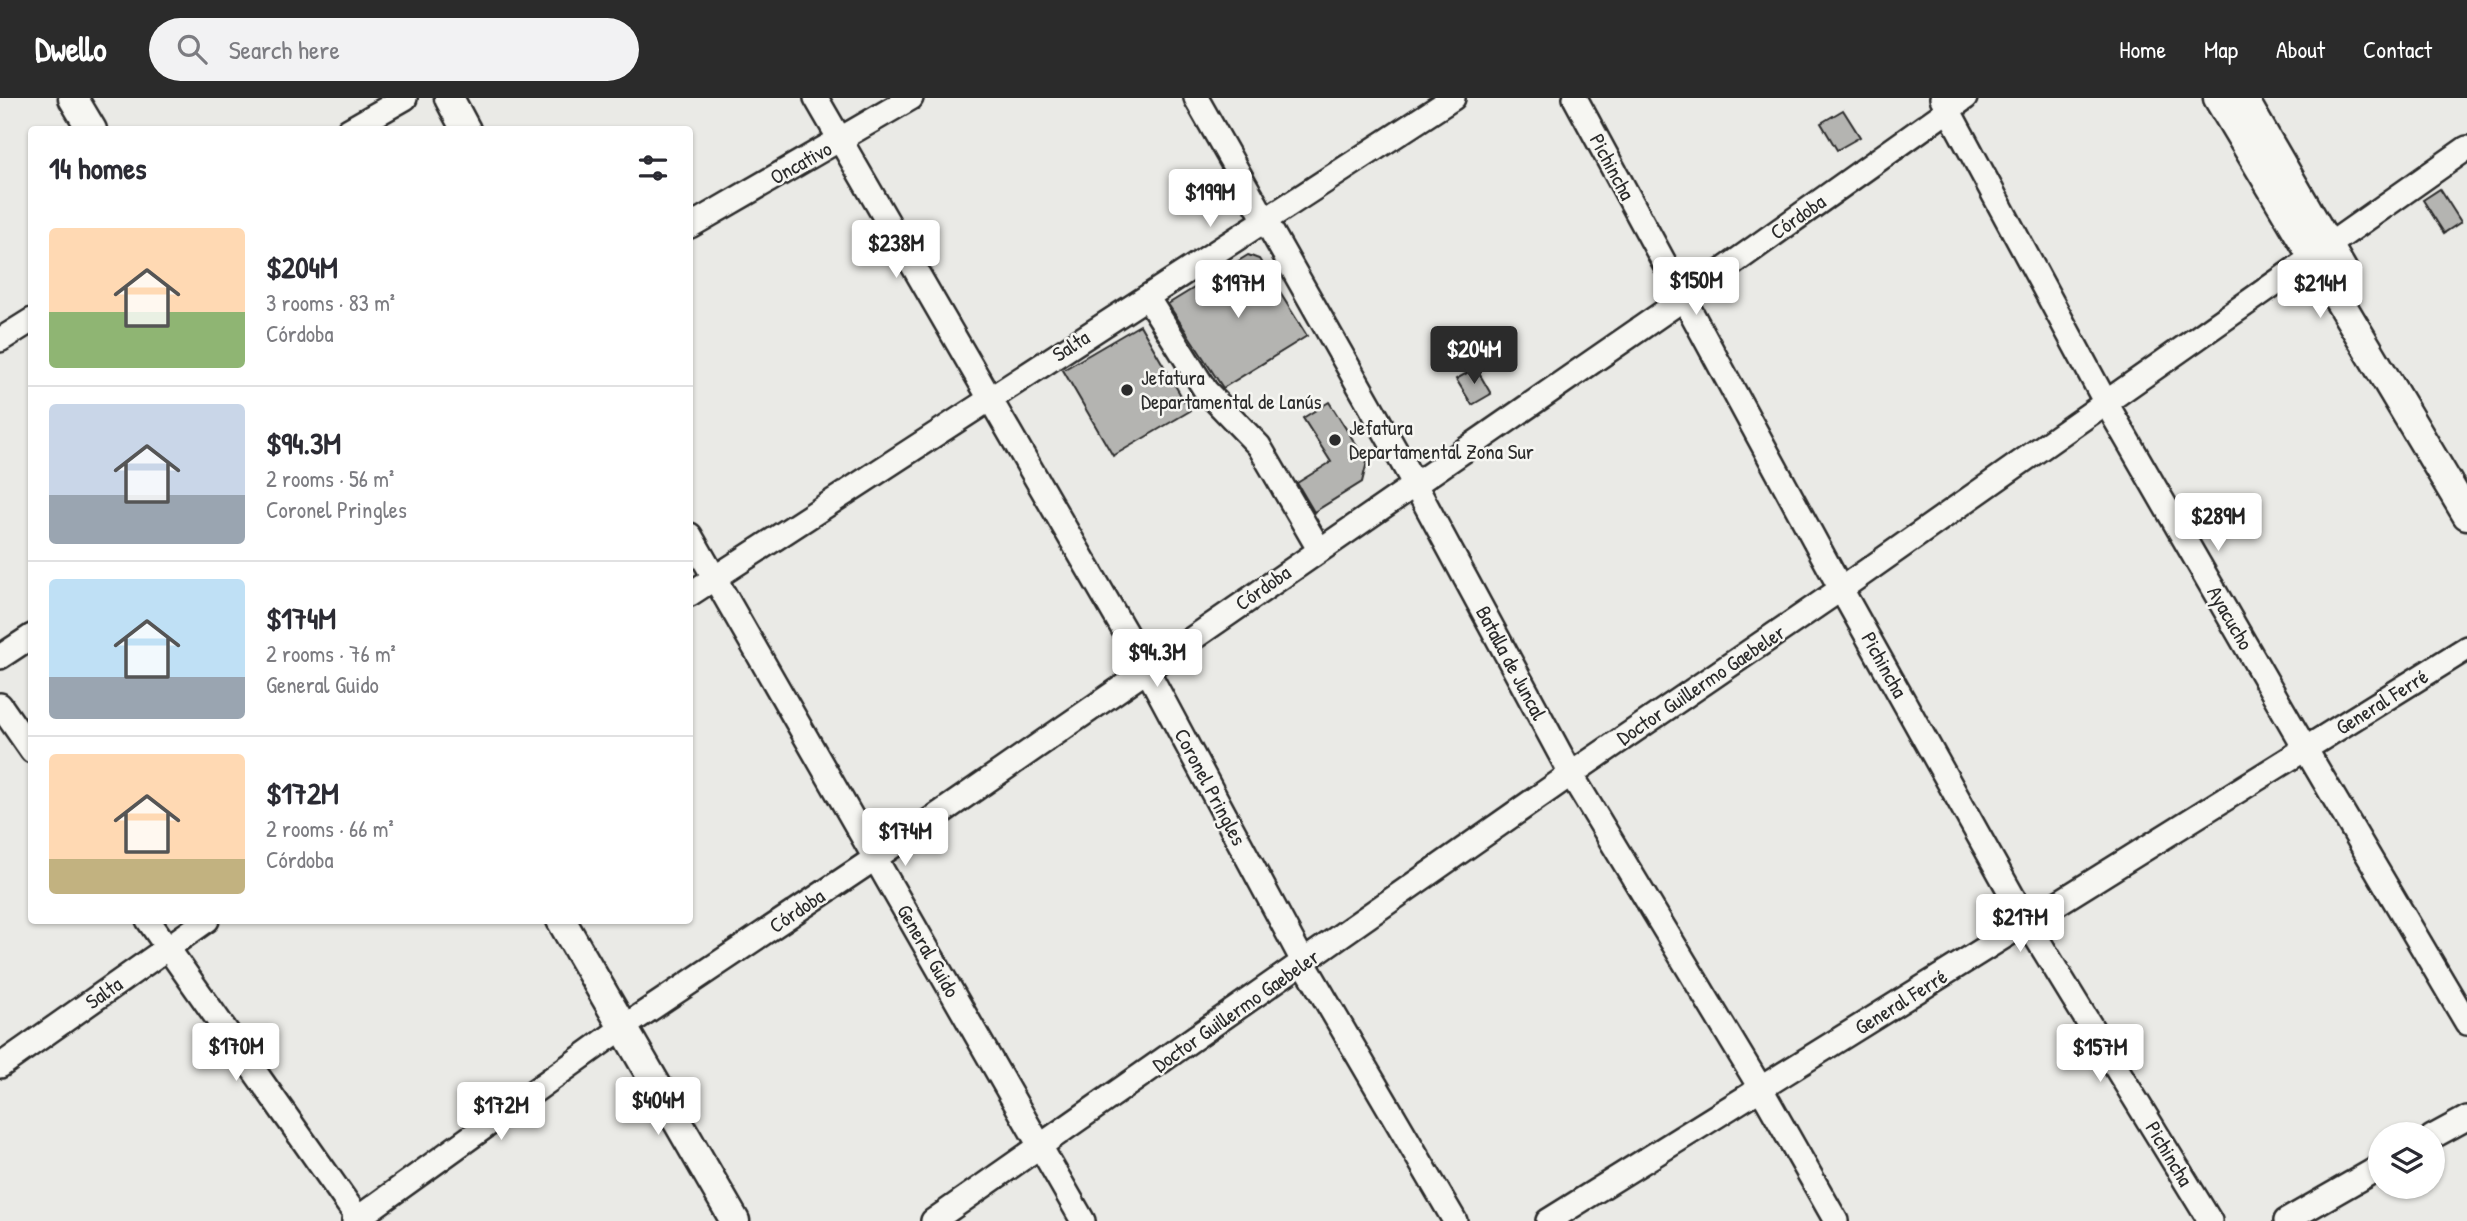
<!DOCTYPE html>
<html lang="en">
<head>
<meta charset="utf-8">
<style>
	:root { --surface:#fff; --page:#f2f2f3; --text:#2b2b33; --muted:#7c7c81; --line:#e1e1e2; --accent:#2b2b2b }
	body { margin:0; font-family:"Patrick Hand",sans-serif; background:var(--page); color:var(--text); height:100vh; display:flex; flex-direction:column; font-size:26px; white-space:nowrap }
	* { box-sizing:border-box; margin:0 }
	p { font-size:23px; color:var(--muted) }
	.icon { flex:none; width:38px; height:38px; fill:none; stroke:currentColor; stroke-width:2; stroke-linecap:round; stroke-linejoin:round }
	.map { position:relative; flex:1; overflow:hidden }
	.details { position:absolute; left:28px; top:28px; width:665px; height:798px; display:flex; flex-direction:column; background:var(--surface); border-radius:7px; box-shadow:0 2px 5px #0004 }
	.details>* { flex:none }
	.tools { position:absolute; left:2368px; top:1024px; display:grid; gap:14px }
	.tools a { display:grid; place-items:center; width:77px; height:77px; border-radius:50%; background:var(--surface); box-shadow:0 2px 5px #0004; font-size:35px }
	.price { position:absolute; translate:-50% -60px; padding:0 16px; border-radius:7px; background:#fff; color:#222; font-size:23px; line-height:46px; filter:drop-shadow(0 2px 4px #0008) }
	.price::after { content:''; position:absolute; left:50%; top:42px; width:21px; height:16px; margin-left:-10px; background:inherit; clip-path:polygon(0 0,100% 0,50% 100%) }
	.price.on { background:var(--accent); color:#fff }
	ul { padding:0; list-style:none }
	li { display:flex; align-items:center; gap:21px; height:175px; padding:0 21px }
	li+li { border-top:2px solid var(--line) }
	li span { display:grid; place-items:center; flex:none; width:196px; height:140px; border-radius:7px; color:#555 }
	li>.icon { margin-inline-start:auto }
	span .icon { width:84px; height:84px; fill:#fffc; stroke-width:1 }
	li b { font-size:30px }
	h2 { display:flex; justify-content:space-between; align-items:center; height:84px; padding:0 21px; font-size:30px }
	header { display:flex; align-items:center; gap:42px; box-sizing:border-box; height:98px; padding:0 35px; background:var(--accent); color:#fff }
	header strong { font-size:33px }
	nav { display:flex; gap:38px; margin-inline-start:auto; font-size:24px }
	.search { width:490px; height:63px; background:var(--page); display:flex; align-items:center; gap:18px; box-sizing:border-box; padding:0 24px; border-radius:38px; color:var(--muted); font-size:26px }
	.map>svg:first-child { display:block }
</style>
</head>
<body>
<header>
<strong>Dwello</strong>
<div class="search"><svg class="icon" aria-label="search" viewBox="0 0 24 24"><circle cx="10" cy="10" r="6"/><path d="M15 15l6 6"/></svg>Search here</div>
<nav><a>Home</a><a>Map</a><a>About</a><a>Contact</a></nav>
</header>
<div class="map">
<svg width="2467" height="1123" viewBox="0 0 2467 1123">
	<rect width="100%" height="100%" fill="#eaeae6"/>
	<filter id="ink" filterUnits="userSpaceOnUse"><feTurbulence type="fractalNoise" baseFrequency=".0143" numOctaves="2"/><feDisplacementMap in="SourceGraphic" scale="14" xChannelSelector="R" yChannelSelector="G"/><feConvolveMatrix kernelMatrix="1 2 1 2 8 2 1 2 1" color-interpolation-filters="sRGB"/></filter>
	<g filter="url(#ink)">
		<!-- building -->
		<g fill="#b4b4b1" stroke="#2b2b2b" stroke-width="2">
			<path d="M1843,12L1860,39L1837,52L1821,25Z"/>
			<path d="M2440,91L2461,124L2444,135L2423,102Z"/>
			<path d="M1248,157L1259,161L1307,238L1223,290L1168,206Z"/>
			<path d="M1140,227L1190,313L1113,358L1063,272Z"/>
			<path d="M1476,270L1491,296L1472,307L1456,281Z"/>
			<path d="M1329,304L1367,364L1362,384L1314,414L1297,385L1331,364L1303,320Z"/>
		</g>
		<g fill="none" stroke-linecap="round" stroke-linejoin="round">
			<defs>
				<g id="minor">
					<path d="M816,0L1147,572L1304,865L1455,1123"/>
					<path d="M1196,0L1414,385L1571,676L1761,991L1836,1123"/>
					<path d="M1575,0L1841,491L2028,826L2210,1123"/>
					<path d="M1942,0L2106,305L2306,652L2467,925"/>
					<path d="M349,32L405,0"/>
					<path d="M690,128L911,0"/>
					<path d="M1147,199L1206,293L1259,348L1319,451"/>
					<path d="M0,242L32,222"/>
					<path d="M690,437L1083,1123"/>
					<path d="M690,496L1453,0"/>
					<path d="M0,559L32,538"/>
					<path d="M0,607L32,653"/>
					<path d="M148,822L360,1123"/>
					<path d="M0,968L207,822"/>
					<path d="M2432,1039L2467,1020"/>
					<path d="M354,1123L622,930L874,761L1683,201L1965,0"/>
					<path d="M933,1123L1571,676L1841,491L2467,50"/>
					<path d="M1548,1123L2467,550"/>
					<path d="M2286,1123L2380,1069"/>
				</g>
				<g id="major">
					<path d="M73,0L92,32"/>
					<path d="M449,0L466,32"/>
					<path d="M2218,0L2467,417"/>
					<path d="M2243,0L2343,173"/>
					<path d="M561,822L735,1123"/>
				</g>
			</defs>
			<!-- minor casing -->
			<use href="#minor" stroke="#2b2b2b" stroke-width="28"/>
			<!-- major casing -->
			<use href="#major" stroke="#2b2b2b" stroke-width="33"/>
			<!-- minor -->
			<use href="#minor" stroke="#f6f6f2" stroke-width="23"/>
			<!-- major -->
			<use href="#major" stroke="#f6f6f2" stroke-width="28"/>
		</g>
	</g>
	<!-- markers -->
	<g fill="#2b2b2b" stroke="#f6f6f2" stroke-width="2.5">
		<circle cx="1127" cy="292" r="7"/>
		<circle cx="1335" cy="342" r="7"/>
	</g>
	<g text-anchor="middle" stroke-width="5" stroke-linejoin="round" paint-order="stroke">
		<!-- street labels -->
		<g font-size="21" fill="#2b2b2b" stroke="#f6f6f2">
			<text transform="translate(801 65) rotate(-29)" y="7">Oncativo</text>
			<text transform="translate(1612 69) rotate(62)" y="7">Pichincha</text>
			<text transform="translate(1798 119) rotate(-35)" y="7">Córdoba</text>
			<text transform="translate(1071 248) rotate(-33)" y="7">Salta</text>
			<text transform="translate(1263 490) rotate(-35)" y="7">Córdoba</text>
			<text transform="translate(2230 520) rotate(60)" y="7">Ayacucho</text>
			<text transform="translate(1511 565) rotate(62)" y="7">Batalla de Juncal</text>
			<text transform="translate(1884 567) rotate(61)" y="7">Pichincha</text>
			<text transform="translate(1701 587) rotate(-34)" y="7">Doctor Guillermo Gaebeler</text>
			<text transform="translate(2382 604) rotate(-32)" y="7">General Ferré</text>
			<text transform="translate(1210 689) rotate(62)" y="7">Coronel Pringles</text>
			<text transform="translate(797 813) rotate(-34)" y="7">Córdoba</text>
			<text transform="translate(928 853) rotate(60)" y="7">General Guido</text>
			<text transform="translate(104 895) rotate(-35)" y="7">Salta</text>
			<text transform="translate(1901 904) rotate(-32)" y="7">General Ferré</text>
			<text transform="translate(1236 913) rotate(-35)" y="7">Doctor Guillermo Gaebeler</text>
			<text transform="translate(2169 1056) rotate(59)" y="7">Pichincha</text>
		</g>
		<!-- poi labels -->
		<g font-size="21" fill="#2b2b2b" stroke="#f6f6f2" text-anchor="start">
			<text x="1141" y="287">Jefatura<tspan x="1141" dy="24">Departamental de Lanús</tspan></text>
			<text x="1349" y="337">Jefatura<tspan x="1349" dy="24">Departamental Zona Sur</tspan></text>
		</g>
	</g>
</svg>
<div class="tools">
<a><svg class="icon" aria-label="layers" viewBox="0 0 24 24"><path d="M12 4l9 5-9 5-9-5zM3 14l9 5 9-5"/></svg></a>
</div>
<b class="price" style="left:1210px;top:131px">$199M</b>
<b class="price" style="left:896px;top:182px">$238M</b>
<b class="price" style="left:1696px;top:219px">$150M</b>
<b class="price" style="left:1238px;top:222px">$197M</b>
<b class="price" style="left:2320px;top:222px">$214M</b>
<b class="price on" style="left:1474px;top:288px">$204M</b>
<b class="price" style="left:2218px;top:455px">$289M</b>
<b class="price" style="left:1157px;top:591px">$94.3M</b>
<b class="price" style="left:905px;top:770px">$174M</b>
<b class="price" style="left:2020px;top:856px">$217M</b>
<b class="price" style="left:236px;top:985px">$170M</b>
<b class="price" style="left:2100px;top:986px">$157M</b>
<b class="price" style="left:658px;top:1039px">$404M</b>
<b class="price" style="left:501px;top:1044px">$172M</b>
<section class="details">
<h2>14 homes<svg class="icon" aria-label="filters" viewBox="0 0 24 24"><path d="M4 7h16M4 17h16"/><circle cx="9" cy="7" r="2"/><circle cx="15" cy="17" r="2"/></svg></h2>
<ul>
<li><span style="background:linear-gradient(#ffd9b3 60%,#8fb573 0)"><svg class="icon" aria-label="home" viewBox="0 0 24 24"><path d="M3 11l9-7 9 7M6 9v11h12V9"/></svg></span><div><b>$204M</b><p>3 rooms · 83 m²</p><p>Córdoba</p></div></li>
<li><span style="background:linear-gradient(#c9d6e8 65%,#9aa5b1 0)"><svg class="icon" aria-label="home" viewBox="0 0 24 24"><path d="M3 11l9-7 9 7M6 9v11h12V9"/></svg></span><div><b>$94.3M</b><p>2 rooms · 56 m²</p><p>Coronel Pringles</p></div></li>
<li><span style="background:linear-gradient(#bfe0f5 70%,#9aa5b1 0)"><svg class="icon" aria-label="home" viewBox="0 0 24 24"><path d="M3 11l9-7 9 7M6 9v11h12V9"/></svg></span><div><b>$174M</b><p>2 rooms · 76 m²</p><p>General Guido</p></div></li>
<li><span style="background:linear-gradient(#ffd9b3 75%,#c2b280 0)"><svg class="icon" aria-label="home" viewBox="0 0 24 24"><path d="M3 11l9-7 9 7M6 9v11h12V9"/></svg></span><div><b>$172M</b><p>2 rooms · 66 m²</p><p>Córdoba</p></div></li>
</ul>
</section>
</div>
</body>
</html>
